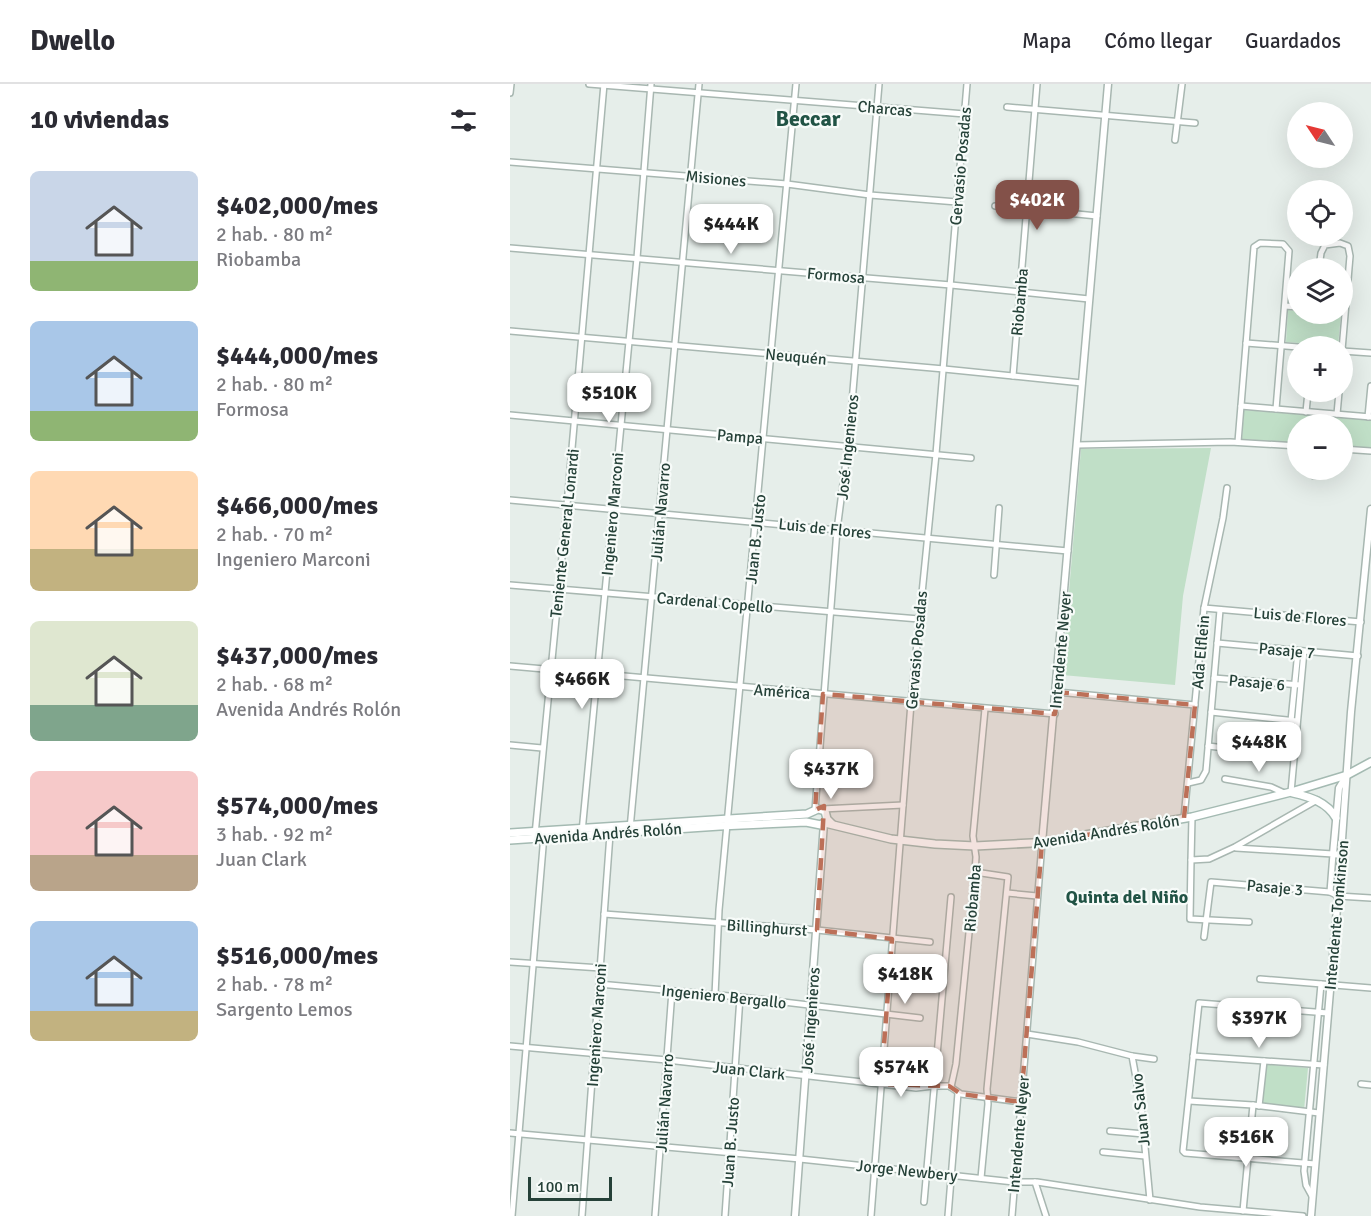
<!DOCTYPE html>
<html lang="es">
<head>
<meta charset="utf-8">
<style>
	:root { --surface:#fff; --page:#f7f7f7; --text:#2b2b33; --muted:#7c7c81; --line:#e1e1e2; --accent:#835149 }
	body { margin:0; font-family:Signika,sans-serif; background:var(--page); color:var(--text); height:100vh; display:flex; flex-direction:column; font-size:22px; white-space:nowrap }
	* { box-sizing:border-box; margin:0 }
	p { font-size:20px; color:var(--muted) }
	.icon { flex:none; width:33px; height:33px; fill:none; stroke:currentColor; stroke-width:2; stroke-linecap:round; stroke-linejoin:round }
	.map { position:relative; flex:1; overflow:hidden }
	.panel { display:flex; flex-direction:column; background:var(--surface); width:510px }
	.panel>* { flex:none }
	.needle { width:39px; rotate:305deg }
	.tools { position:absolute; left:777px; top:18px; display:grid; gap:12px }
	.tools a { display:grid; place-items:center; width:66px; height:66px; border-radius:50%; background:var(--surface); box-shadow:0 6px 24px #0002; font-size:30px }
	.scale { position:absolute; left:18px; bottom:15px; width:84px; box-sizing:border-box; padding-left:6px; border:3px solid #254138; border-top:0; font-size:16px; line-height:21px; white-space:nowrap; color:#254138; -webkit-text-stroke:4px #f7fbf9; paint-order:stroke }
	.price { position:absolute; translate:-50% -51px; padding:0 14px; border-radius:12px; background:#fff; color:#222; font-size:20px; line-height:39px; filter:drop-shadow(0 2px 3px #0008) }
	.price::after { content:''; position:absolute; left:50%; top:36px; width:18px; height:14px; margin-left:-9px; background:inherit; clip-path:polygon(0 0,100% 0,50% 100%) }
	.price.active { background:var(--accent); color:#fff }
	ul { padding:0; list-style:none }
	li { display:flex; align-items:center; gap:18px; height:150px; padding:0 30px }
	li span { display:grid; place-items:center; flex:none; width:168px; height:120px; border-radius:9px; color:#555 }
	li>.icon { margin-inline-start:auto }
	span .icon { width:72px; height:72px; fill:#fffc; stroke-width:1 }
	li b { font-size:26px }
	h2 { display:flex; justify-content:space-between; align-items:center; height:72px; padding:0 30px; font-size:26px }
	header { display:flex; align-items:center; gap:36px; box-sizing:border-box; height:84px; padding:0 30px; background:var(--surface); border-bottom:2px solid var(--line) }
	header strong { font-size:28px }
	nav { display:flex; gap:33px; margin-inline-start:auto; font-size:21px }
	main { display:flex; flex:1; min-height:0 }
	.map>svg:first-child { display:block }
</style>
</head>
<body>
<header>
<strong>Dwello</strong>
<nav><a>Mapa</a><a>Cómo llegar</a><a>Guardados</a></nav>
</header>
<main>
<section class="panel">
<h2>10 viviendas<svg class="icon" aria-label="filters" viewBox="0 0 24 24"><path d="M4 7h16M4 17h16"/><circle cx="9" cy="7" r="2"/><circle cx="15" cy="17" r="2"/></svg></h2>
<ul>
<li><span style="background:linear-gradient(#c9d6e8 75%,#8fb573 0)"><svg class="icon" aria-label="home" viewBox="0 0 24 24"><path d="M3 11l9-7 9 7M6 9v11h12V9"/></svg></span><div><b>$402,000/mes</b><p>2 hab. · 80 m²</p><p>Riobamba</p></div></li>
<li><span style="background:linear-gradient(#a9c7e8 75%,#8fb573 0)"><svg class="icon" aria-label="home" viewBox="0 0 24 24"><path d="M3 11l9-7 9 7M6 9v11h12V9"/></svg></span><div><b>$444,000/mes</b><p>2 hab. · 80 m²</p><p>Formosa</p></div></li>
<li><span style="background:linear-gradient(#ffd9b3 65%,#c2b280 0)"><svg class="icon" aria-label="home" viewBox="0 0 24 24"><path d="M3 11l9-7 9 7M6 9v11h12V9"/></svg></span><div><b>$466,000/mes</b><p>2 hab. · 70 m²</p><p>Ingeniero Marconi</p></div></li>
<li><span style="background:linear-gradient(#dfe7d0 70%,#7fa58c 0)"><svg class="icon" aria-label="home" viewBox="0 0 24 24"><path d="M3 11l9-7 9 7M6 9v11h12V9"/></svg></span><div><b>$437,000/mes</b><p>2 hab. · 68 m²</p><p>Avenida Andrés Rolón</p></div></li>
<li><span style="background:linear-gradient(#f6c9c9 70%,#b9a48a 0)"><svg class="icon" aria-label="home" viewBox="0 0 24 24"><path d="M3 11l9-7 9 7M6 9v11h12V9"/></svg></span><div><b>$574,000/mes</b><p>3 hab. · 92 m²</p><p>Juan Clark</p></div></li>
<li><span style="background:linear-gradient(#a9c7e8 75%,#c2b280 0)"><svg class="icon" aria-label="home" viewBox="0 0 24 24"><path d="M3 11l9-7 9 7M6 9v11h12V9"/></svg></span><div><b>$516,000/mes</b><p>2 hab. · 78 m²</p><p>Sargento Lemos</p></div></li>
</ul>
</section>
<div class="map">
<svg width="861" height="1132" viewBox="0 0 861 1132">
	<rect width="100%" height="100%" fill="#e6eeea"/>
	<!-- green -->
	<g fill="#c0dfc7">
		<path d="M778,226L787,227L788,230H831L828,262L776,258Z"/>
		<path d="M734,326L861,336V365L833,363L832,340H788L787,359L732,355Z"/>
		<path d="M701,364L673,512L665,601L552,591L571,365Z"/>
		<path d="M751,980L798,984L794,1026L747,1022Z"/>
	</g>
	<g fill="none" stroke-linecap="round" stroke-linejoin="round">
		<defs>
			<g id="minor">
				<path d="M79,0L455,30"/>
				<path d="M0,9L1,0"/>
				<path d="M497,23L685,39"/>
				<path d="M665,56L672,0"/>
				<path d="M0,78L277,100L360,111L447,118"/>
				<path d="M485,122L587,132"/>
				<path d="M0,164L441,201L579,215"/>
				<path d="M809,184L811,169L815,161L830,159L838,162L840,172L832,266"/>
				<path d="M775,222L788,223"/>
				<path d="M0,247L434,285L572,299"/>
				<path d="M736,259L788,263"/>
				<path d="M832,267L861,269"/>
				<path d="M503,292L527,0"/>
				<path d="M731,322L861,333"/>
				<path d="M796,328L798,308"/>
				<path d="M827,330L829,308"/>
				<path d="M0,331L461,374"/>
				<path d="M858,333L861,302"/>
				<path d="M728,358L744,163L750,159L773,160L779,167L766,325"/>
				<path d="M567,361L720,358L788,362"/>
				<path d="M832,365L861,367"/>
				<path d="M804,392V386"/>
				<path d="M0,416L558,467"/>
				<path d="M484,491L489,424"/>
				<path d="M0,501L409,535"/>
				<path d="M694,524L851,538"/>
				<path d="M707,559L848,572"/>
				<path d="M0,582L545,630"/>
				<path d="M704,594L790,601"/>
				<path d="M547,608L685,621"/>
				<path d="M701,628L787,637"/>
				<path d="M781,637L788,567"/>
				<path d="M0,661L32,664"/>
				<path d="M698,662L784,672"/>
				<path d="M715,695L761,703L774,709"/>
				<path d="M678,699L691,696L696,687L710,526"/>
				<path d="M781,708L794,567"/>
				<path d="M312,725L393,721"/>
				<path d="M305,726L327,446L339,354L369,0"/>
				<path d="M682,733L681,776L699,775L725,763L807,716"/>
				<path d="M674,734L694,524L713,434L717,404"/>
				<path d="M120,745L189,0"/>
				<path d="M72,748L127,174L141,0"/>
				<path d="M25,751L57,421L94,0"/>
				<path d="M726,764L823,770L820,808"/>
				<path d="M681,776L680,835L739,838"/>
				<path d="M465,788L498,793L477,1005L478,1020L471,1094"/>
				<path d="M497,809L527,812"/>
				<path d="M94,830L307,846L420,858"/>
				<path d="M694,853L701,798L820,808L828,812L861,814"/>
				<path d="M0,878L91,884"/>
				<path d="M750,895L861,904"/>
				<path d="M89,900L230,913L410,934"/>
				<path d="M205,911L209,826L286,0"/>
				<path d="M517,950L568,958L622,972L631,1021L640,1116"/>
				<path d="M0,962L157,976L406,1004L423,1002H439L451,1010L511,1018"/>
				<path d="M622,972L644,975"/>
				<path d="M683,972L814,981"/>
				<path d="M851,1000L861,1001"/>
				<path d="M441,1003L446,980L465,788L466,773L463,752L475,625"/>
				<path d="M679,1017L743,1021L809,1029"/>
				<path d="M749,1022L754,977"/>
				<path d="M600,1047L634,1050"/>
				<path d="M0,1049L290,1075L504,1098H527L690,1123L793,1132"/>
				<path d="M593,1068L635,1072"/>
				<path d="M805,1080L675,1069L673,1067L689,919L818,929"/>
				<path d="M525,1098L536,1132"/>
				<path d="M802,1112L796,1101L794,1087L811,900"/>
				<path d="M414,1118L441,813"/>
				<path d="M733,1127L743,1021"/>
				<path d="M2,1132L34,751"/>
				<path d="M72,1132L100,750"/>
				<path d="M145,1132L162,907"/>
				<path d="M215,1132L230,913"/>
				<path d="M361,1132L401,619L426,370L457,0"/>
				<path d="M438,1132L448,1009"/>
				<path d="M502,1132L532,759"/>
			</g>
			<g id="tertiary">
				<path d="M532,759L598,0"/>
				<path d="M831,771L823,770L829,704L835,694"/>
				<path d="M285,1132L314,739"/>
				<path d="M801,1132L828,812L841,628L861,425"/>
			</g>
			<g id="secondary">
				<path d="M783,709C800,713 817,718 826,734"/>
				<path d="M315,739L381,755L425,760L465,762L542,758L569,752L682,733L781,708L837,691L861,678"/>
				<path d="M0,749L297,730L308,725L315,727L317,735L322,740"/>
				<path d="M0,756L210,742L296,738L311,741L316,737"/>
			</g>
		</defs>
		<!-- minor casing -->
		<use href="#minor" stroke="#a8b7b1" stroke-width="8"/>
		<!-- tertiary casing -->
		<use href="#tertiary" stroke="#a8b7b1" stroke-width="9"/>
		<!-- secondary casing -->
		<use href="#secondary" stroke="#a4bab2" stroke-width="10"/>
		<!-- minor -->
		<use href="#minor" stroke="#fff" stroke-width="5"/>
		<!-- tertiary -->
		<use href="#tertiary" stroke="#fff" stroke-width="6"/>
		<!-- secondary -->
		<use href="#secondary" stroke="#fff" stroke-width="7"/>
	</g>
	<!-- marked area -->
	<path fill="#bc7058" fill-opacity="0.2" stroke="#bc7058" stroke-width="4.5" stroke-dasharray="12 8" stroke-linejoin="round" d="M547,608L685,621L674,734L532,759L511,1018L451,1010L439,1002L371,1000L382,855L307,846L314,722L305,726L313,610L545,630Z"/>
	<g text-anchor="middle" stroke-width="4.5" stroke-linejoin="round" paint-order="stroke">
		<!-- street labels -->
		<g font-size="16" fill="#254138" stroke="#f7fbf9">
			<text transform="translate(375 24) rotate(5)" y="6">Charcas</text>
			<text transform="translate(450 82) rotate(-85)" y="6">Gervasio Posadas</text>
			<text transform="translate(206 94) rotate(5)" y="6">Misiones</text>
			<text transform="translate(326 191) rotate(5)" y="6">Formosa</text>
			<text transform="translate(509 218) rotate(-85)" y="6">Riobamba</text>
			<text transform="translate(286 272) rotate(5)" y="6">Neuquén</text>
			<text transform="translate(230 352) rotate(5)" y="6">Pampa</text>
			<text transform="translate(337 363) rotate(-84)" y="6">José Ingenieros</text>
			<text transform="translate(150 428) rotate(-85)" y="6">Julián Navarro</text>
			<text transform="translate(102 430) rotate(-85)" y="6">Ingeniero Marconi</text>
			<text transform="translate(315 444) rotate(6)" y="6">Luis de Flores</text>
			<text transform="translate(54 449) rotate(-84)" y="6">Teniente General Lonardi</text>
			<text transform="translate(245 455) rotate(-84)" y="6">Juan B. Justo</text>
			<text transform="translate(205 518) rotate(5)" y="6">Cardenal Copello</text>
			<text transform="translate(790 532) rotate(5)" y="6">Luis de Flores</text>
			<text transform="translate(406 566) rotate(-85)" y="6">Gervasio Posadas</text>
			<text transform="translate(550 566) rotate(-85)" y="6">Intendente Neyer</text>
			<text transform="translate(777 566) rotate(5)" y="6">Pasaje 7</text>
			<text transform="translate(690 568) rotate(-85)" y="6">Ada Elflein</text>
			<text transform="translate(747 598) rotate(5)" y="6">Pasaje 6</text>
			<text transform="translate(272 607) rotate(4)" y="6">América</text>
			<text transform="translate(596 747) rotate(-9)" y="6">Avenida Andrés Rolón</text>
			<text transform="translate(98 749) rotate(-4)" y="6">Avenida Andrés Rolón</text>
			<text transform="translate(765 803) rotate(5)" y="6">Pasaje 3</text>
			<text transform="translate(462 814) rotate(-85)" y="6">Riobamba</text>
			<text transform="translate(826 831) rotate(-85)" y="6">Intendente Tomkinson</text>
			<text transform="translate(257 843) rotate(4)" y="6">Billinghurst</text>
			<text transform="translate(214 912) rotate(6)" y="6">Ingeniero Bergallo</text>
			<text transform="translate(300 936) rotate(-86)" y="6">José Ingenieros</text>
			<text transform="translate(86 941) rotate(-86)" y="6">Ingeniero Marconi</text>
			<text transform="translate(239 986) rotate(6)" y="6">Juan Clark</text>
			<text transform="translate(154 1019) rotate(-86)" y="6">Julián Navarro</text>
			<text transform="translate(630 1026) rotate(-96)" y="6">Juan Salvo</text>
			<text transform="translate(508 1050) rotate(-85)" y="6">Intendente Neyer</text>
			<text transform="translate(220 1058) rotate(-86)" y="6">Juan B. Justo</text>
			<text transform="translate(397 1086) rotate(6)" y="6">Jorge Newbery</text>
		</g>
		<!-- neighbourhood labels -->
		<g font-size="18" font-weight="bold" fill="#215345" stroke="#f7fbf9">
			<text x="617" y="819">Quinta del Niño</text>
		</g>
		<!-- district labels -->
		<g font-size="22" font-weight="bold" fill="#215345" stroke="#f7fbf9">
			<text x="298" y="42">Beccar</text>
		</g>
	</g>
</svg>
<div class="tools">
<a><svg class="needle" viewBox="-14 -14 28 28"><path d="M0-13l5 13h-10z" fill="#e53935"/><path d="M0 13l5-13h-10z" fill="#7c7c81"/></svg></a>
<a><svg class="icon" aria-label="locate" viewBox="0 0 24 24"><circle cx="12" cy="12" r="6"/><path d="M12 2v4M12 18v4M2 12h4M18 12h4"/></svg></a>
<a><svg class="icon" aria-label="layers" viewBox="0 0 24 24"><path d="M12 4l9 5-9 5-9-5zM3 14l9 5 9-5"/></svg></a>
<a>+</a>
<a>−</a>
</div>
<div class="scale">100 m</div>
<b class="price active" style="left:527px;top:147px">$402K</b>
<b class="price" style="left:221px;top:171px">$444K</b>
<b class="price" style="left:99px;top:340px">$510K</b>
<b class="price" style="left:72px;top:626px">$466K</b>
<b class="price" style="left:749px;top:689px">$448K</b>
<b class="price" style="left:321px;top:716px">$437K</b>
<b class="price" style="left:395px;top:921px">$418K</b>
<b class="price" style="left:749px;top:965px">$397K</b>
<b class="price" style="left:391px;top:1014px">$574K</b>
<b class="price" style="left:736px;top:1084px">$516K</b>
</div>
</main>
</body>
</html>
